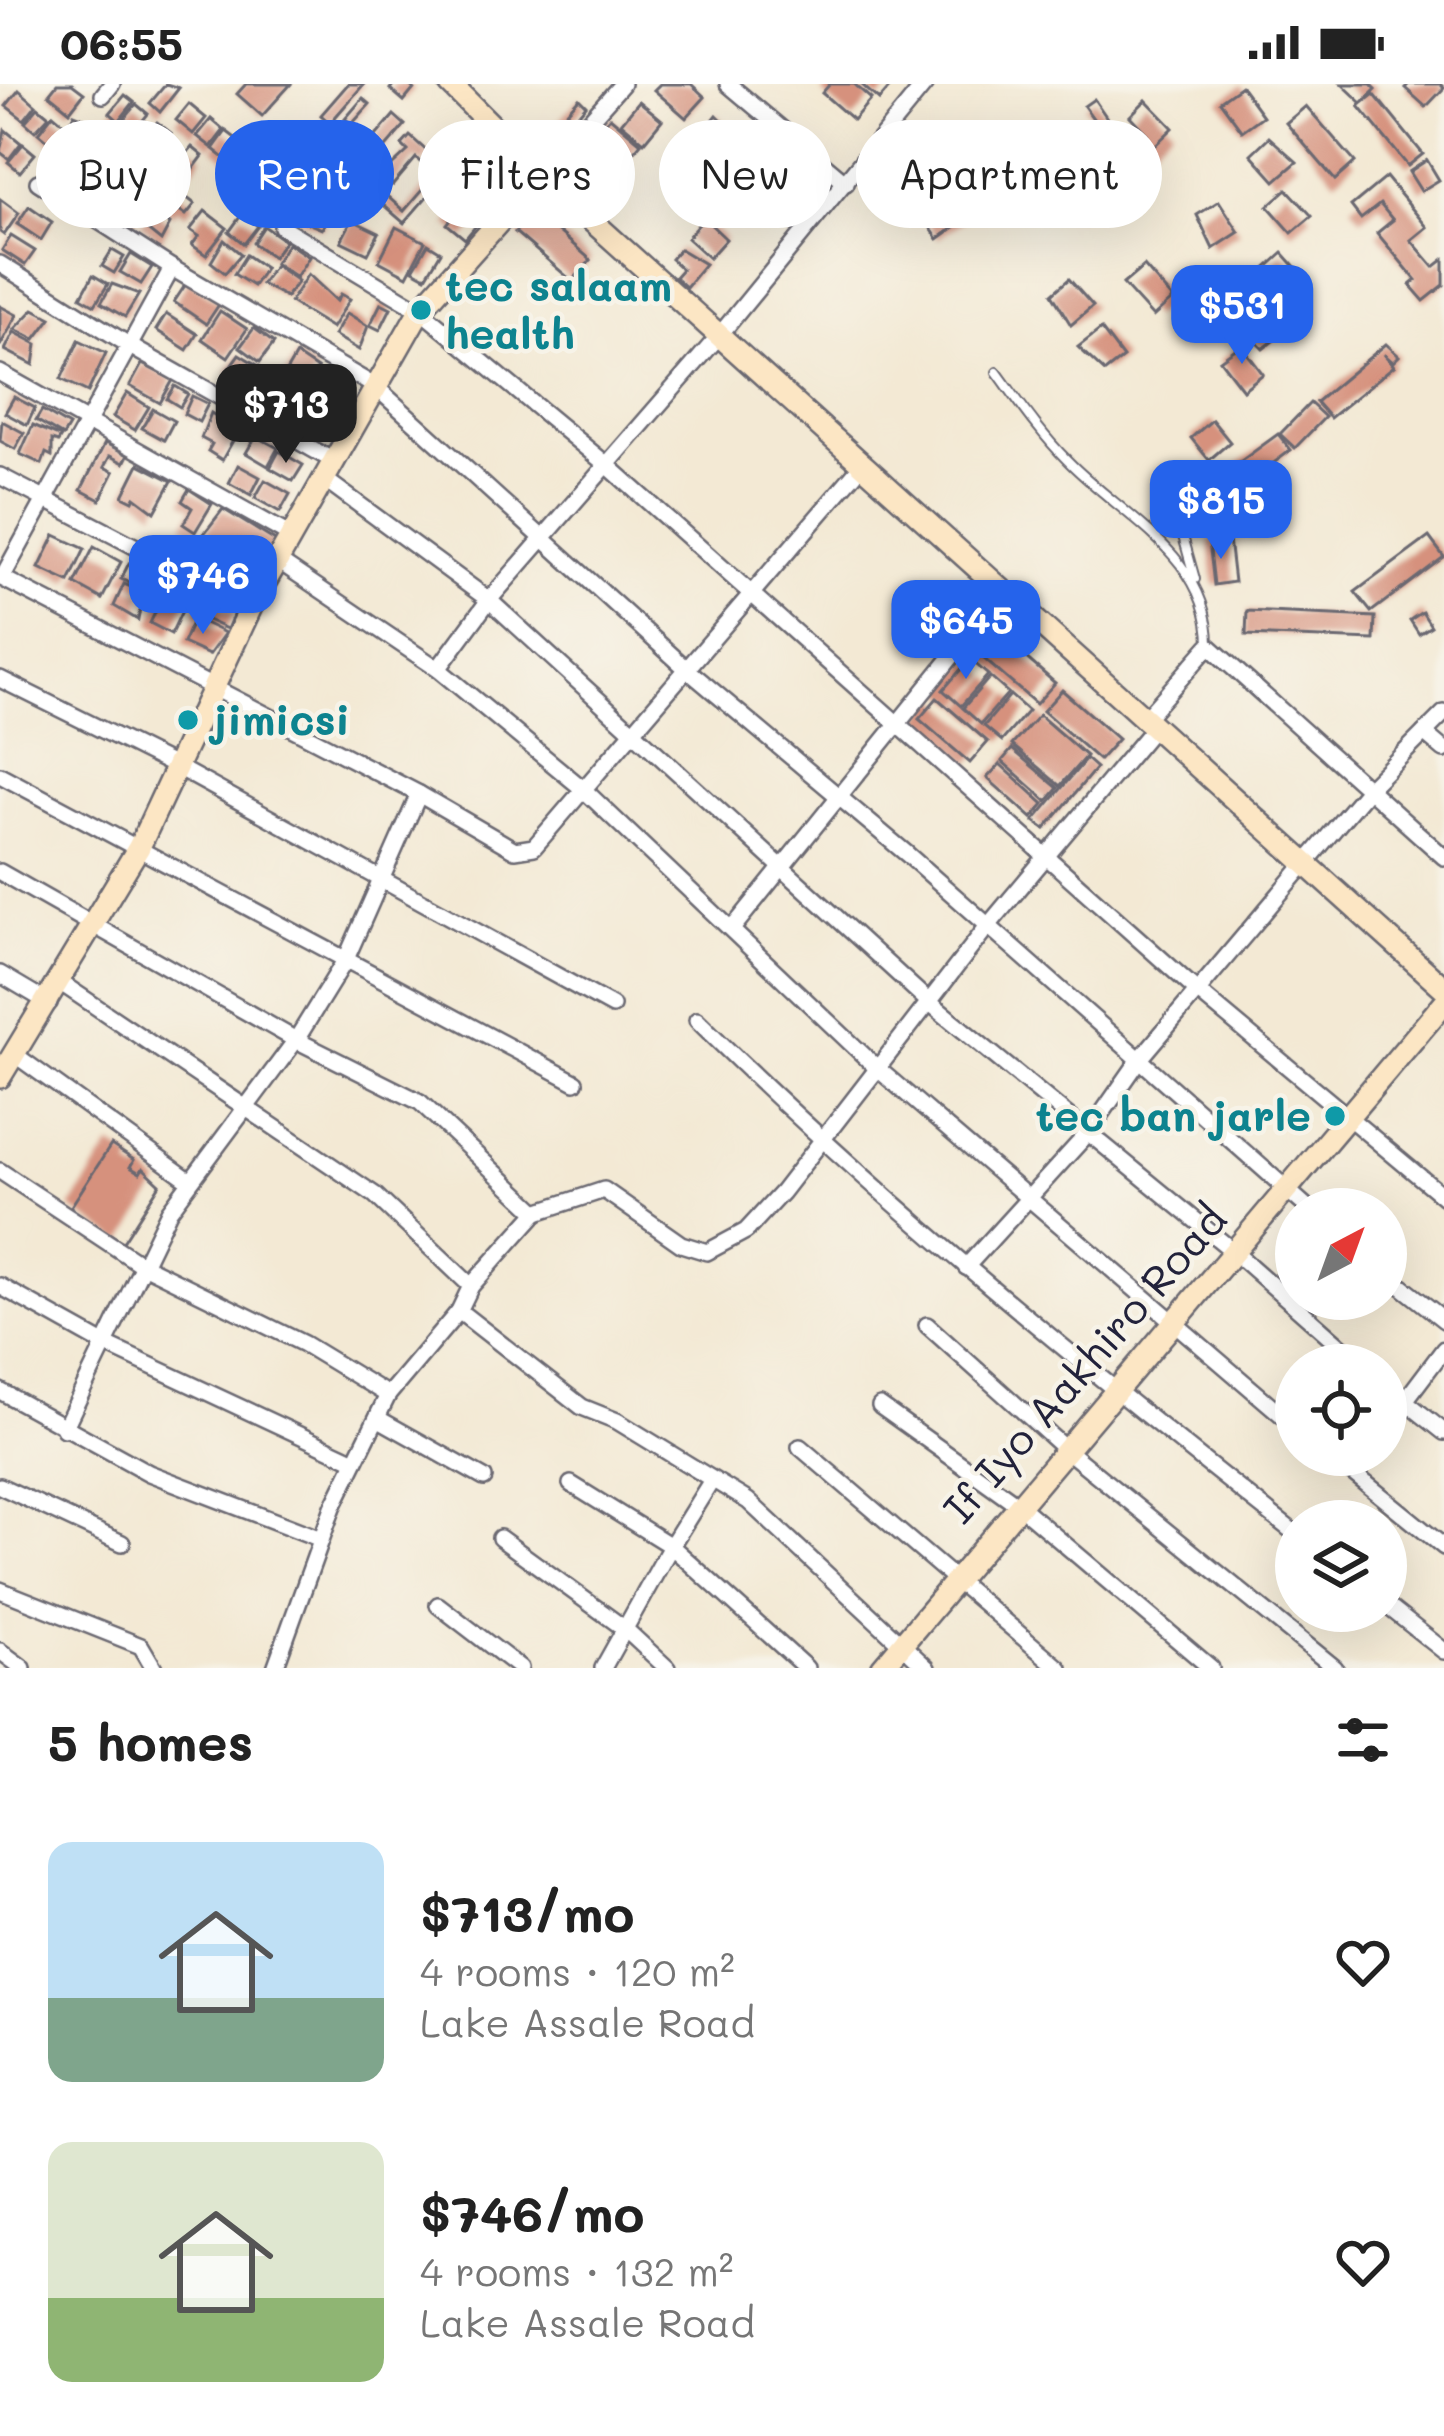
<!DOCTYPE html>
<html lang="en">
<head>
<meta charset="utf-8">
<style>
	:root { --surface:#fff; --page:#f6f6f6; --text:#222; --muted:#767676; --accent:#2563eb }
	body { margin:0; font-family:Mali,sans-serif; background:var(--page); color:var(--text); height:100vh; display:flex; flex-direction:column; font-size:45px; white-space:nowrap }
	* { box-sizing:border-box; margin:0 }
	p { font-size:39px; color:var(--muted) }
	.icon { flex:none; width:66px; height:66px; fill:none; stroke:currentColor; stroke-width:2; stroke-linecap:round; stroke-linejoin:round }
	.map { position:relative; height:1584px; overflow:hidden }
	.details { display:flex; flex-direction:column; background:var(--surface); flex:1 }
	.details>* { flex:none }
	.hud { position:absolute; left:36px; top:36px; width:1374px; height:108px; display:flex; gap:24px }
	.needle { width:78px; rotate:41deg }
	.fabs { position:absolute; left:1275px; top:1104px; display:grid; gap:24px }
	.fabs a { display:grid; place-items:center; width:132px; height:132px; border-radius:50%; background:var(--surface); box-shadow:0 12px 48px #0002; font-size:60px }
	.price { position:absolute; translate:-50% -102px; padding:0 27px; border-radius:24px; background:var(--accent); color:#fff; font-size:39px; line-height:78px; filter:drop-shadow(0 3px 6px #0008) }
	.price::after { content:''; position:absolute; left:50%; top:72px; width:36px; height:27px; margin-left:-18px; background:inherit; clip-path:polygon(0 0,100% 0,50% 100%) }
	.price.selected { background:#222; color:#fff }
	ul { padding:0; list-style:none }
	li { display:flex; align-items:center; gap:36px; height:300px; padding:0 48px }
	li span { display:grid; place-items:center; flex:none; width:336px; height:240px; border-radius:24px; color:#555 }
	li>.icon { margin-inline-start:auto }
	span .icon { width:144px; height:144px; fill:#fffc; stroke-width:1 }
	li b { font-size:51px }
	h2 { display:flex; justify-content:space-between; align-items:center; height:144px; padding:0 48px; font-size:51px }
	.chip { padding:0 42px; border-radius:54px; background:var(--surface); box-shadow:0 12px 48px #0002; font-size:42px; line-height:108px }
	.chip.selected { background:var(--accent); color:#fff }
	.status { display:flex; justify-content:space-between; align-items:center; height:84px; padding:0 60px; background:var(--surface); direction:ltr }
	.status svg { height:33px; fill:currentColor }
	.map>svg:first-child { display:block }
</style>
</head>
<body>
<div class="status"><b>06:55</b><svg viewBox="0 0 49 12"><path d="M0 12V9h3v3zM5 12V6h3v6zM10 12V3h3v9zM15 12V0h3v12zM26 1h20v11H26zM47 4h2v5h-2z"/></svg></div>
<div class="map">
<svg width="1444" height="1584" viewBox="0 0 1444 1584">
	<rect width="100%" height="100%" fill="#f7f3e8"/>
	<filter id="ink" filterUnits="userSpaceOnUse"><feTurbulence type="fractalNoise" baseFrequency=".00833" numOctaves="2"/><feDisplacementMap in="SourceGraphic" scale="24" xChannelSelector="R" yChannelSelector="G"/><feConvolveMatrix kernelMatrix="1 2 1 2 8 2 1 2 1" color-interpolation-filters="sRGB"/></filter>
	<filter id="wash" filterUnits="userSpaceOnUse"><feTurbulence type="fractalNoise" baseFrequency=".004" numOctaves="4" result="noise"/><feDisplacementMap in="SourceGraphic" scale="48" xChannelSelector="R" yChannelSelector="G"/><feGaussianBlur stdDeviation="2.7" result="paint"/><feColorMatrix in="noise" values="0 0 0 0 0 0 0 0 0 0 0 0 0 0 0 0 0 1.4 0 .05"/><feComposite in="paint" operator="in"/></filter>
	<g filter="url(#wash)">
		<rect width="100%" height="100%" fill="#f3e9d4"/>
		<g id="blocks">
			<!-- building -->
			<g fill="#d6917d">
				<path d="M57,0H72L84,9L70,27L49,10Z"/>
				<path d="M166,0L179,4L160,28L150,19Z"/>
				<path d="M246,0H291L262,32L237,10Z"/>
				<path d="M348,0H364L330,39L321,31Z"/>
				<path d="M394,0H408L414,5L404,17L390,5Z"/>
				<path d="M660,0H691L705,13L686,34L654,6Z"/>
				<path d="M830,0H854L871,15L853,36L822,9Z"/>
				<path d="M861,0H893L879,16Z"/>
				<path d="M1342,0H1371L1376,5L1362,19Z"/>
				<path d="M1409,0H1440L1444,4L1426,23L1405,4Z"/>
				<path d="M1241,2L1263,32L1242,47L1220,17Z"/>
				<path d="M19,6L36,21L24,36L6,22Z"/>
				<path d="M1374,10L1423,70L1408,82L1359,22Z"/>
				<path d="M125,11L134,18L119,37L110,29Z"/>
				<path d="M363,14L370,20L352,40L345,35Z"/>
				<path d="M579,14L586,21L553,59L545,52Z"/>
				<path d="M1094,15L1107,34L1097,40L1084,22Z"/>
				<path d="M1146,16L1173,44L1149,67L1139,57L1147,50L1130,32Z"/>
				<path d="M639,17L662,36L644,58L621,39Z"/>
				<path d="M136,20L148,30L135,46L123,36Z"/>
				<path d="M189,20L206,34L193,50L176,36Z"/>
				<path d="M1306,22L1355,78L1335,96L1286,39Z"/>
				<path d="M38,23L49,32L35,47L25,38Z"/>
				<path d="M53,30L66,41L51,60L38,49Z"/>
				<path d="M74,30L95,38L85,60L74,56L69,67L61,63Z"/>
				<path d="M394,31L405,41L369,83L358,73Z"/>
				<path d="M717,31L722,36L700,62L695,58Z"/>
				<path d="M610,33L641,59L625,78L593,52Z"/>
				<path d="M211,35L224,46L211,63L197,52Z"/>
				<path d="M157,38L171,49L160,62L147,51Z"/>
				<path d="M725,39L763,73L739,99L701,65Z"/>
				<path d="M1100,42L1125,70L1108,85L1083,58Z"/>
				<path d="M5,46L21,59L9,75L0,68Z"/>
				<path d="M473,46L483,56L468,70L459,60Z"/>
				<path d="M226,47L242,59L228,77L213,65Z"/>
				<path d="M410,52L430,70L422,80L416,74L393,101L382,91L408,67L402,61Z"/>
				<path d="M1269,53L1297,78L1275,97L1251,70Z"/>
				<path d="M591,57L607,71L589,92L573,77Z"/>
				<path d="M23,60L35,70L20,88L8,78Z"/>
				<path d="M452,61L463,71L404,139L348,90L336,103L327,95L336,79L324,93L314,85L335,66L404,127L448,76L442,71Z"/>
				<path d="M192,63L203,72L191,88L179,79Z"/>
				<path d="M900,65L924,87L904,107L881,85Z"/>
				<path d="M475,69L488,80L473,97L460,86Z"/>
				<path d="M793,71L816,91L802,107L779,88Z"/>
				<path d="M1427,76L1439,96L1421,107L1409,88Z"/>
				<path d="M488,84L510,102L487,128L479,121L486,112L479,105L486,98L480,93Z"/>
				<path d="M1074,89L1099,119L1079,134L1055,104Z"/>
				<path d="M238,90L264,99L258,116L232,107Z"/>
				<path d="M96,91L103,96L86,118L79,113Z"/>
				<path d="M775,91L801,114L781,137L754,114Z"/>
				<path d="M1386,93L1427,143L1411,156L1434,183L1444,175V201L1424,217L1410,201L1416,196L1377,149L1393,136L1380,120L1361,135L1351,122Z"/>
				<path d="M169,100L195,120L186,131L178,125L173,131L155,117Z"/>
				<path d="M984,100L994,115L938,155L928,140Z"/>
				<path d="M100,103L121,118L110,133L89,118Z"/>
				<path d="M1287,105L1312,132L1292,149L1268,122Z"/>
				<path d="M305,112L331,124L322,145L295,134Z"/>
				<path d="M0,115L19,129L4,151L0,148Z"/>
				<path d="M131,116L143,126L134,138L121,129Z"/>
				<path d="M466,117L484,132L465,155L447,140Z"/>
				<path d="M1219,117L1239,148L1213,165L1197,131Z"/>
				<path d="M29,122L52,138L41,156L17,140Z"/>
				<path d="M153,125L170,140L161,157L140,140Z"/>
				<path d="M534,126L591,176L572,197L515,148Z"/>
				<path d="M205,127L227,144L206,171L192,161L199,152L190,146Z"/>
				<path d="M242,130L258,142L244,160L229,148Z"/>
				<path d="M704,134L726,155L709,174L687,154Z"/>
				<path d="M352,136L379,149L368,170L341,157Z"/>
				<path d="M264,142L285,157L273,173L253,159Z"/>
				<path d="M396,143L425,158L407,192L379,177Z"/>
				<path d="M11,152L35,167L25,181L2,166Z"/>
				<path d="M224,156L241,170L225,189L211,178Z"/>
				<path d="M288,159L309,173L296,193L275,179Z"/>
				<path d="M428,160L441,168L426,193L413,186Z"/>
				<path d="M680,165L705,180L686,203L675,193L682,185L671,175Z"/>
				<path d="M112,166L124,173L114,189L102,182Z"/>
				<path d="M1283,169L1307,196L1288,214L1263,187Z"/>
				<path d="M131,170L152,183L141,200L120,188Z"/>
				<path d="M246,171L265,184L253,202L234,190Z"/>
				<path d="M275,181L298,197L286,213L261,200Z"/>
				<path d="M1144,182L1173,215L1153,233L1123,200Z"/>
				<path d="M308,190L337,217L341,210L350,215L332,244L290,218Z"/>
				<path d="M93,191L108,200L95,221L81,213Z"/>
				<path d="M1069,195L1093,222L1071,241L1052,210Z"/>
				<path d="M188,197L220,219L206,240L174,218Z"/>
				<path d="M112,200L139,210L125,233L101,219Z"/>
				<path d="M381,219L391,224L380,246L370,241Z"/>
				<path d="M1260,221L1282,250L1263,265L1237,238Z"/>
				<path d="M0,222L17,231L0,262Z"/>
				<path d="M34,225L51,234L35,255L15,245Z"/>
				<path d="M220,227L247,245L228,273L202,255Z"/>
				<path d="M347,229L368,242L359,266L334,251Z"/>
				<path d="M166,230L197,250L187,266L156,246Z"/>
				<path d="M254,244L274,259L260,278L240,263Z"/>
				<path d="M1101,245L1123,274L1105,288L1078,263Z"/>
				<path d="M14,248L37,260L34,281L5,266Z"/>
				<path d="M79,256L106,269L88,308L61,295Z"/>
				<path d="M1386,260L1399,272L1393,278L1384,270L1394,282L1330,334L1316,318Z"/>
				<path d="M1241,261L1263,290L1243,306L1220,276Z"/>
				<path d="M239,270L262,284L249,303L226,288Z"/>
				<path d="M296,271L317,285L306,301L283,293Z"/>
				<path d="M142,280L173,296L160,319L130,302Z"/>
				<path d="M317,298L337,311L314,347L294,334Z"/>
				<path d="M281,299L298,316L286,333L267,320Z"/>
				<path d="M175,302L188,310L180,323L167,315Z"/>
				<path d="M127,309L149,323L135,346L113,333Z"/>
				<path d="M192,312L208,320L199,338L184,330Z"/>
				<path d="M14,313L35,324L27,341L5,329Z"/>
				<path d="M1310,319L1325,333L1295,364L1280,350Z"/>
				<path d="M153,325L174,337L164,356L142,344Z"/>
				<path d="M42,326L69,342L63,352L36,336Z"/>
				<path d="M211,329L239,346L222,376L208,367L212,360L201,354Z"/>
				<path d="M1212,336L1230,358L1209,376L1191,354Z"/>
				<path d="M2,337L24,349L15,365L0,357Z"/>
				<path d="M33,341L61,353L58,358L52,356V372L46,369L42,380L20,370Z"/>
				<path d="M1278,350L1291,366L1243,402L1230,385Z"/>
				<path d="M256,352L278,364L268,382L246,369Z"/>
				<path d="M105,359L128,371L124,379L110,372L104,383L114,388L100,416L81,406Z"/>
				<path d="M279,367L303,381L293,397L270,384Z"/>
				<path d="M139,380L172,397L155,428L135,413L133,417L123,412Z"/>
				<path d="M238,381L260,393L251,411L229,399Z"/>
				<path d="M265,396L290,410L280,428L255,414Z"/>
				<path d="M189,405L212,420L195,448L183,440L192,424L182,417Z"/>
				<path d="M223,425L277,458L246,510L186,473Z"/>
				<path d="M55,451L85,465L69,498L39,484Z"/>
				<path d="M1429,453L1444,473L1371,528L1355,508Z"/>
				<path d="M1229,455L1234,498L1214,501L1209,457Z"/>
				<path d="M94,463L121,478L102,515L75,500Z"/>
				<path d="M129,479L148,489L141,504L121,495Z"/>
				<path d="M170,498L191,508L171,550L150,539Z"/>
				<path d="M124,500L143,508L138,536L114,522Z"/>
				<path d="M201,515L234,529L227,545L194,530Z"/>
				<path d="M1247,527L1375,533L1374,556L1246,551Z"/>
				<path d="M1422,528L1431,542L1419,550L1410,536Z"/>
				<path d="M194,534L225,549L209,571L183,559Z"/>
				<path d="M994,546L1055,599L1036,620L975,567Z"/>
				<path d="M970,575L988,591L961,622L943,606Z"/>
				<path d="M990,593L1008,609L981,640L963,624Z"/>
				<path d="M1062,606L1118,655L1099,676L1043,627Z"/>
				<path d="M1010,611L1028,627L1002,657L984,642Z"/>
				<path d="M937,614L988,658L970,679L919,635Z"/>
				<path d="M1039,631L1086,672L1060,702L1012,661Z"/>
				<path d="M1012,665L1058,704L1047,717L1002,677Z"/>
				<path d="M1086,675L1096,684L1045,745L1034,737Z"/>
				<path d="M1000,680L1044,720L1032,734L987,694Z"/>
				<path d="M111,1061L134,1076L130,1083L140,1089L143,1084L160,1100L123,1158L70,1124Z"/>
			</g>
		</g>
	</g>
	<g filter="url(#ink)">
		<use href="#blocks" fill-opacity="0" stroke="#6b6871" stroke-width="3"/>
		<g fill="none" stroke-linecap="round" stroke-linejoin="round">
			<defs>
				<g id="lane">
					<path d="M997,288C1019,318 1041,350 1067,376C1122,433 1210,472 1209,562"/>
					<path d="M1181,445L1195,495"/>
				</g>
				<g id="street">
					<path d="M728,0L846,99"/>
					<path d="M103,11L112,0"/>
					<path d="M541,91L622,0"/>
					<path d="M38,98L172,184L376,303L689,587L907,770L1309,1125"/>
					<path d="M282,143L420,226L607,381L1196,906L1444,1113"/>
					<path d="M0,180L140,268L332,376"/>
					<path d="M0,289L291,452"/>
					<path d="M0,392L251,523"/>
					<path d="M323,394L489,516L718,253L925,0"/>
					<path d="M277,476L438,585L583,705L878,985L1296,1343"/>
					<path d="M0,493L419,710"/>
					<path d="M2,494L172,184"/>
					<path d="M438,585L489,516L930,919L1233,1167L1362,1281"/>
					<path d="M0,595L177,683L612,922"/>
					<path d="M1143,637L1209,562L1444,773"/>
					<path d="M1424,649L1444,666"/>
					<path d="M0,691L575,998"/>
					<path d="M0,788L296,956L420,1018L537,1128L471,1202L459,1227L388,1311L333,1423L275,1584"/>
					<path d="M732,845L1003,509"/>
					<path d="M0,890L49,919"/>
					<path d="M61,899L375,1111L471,1202"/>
					<path d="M697,936C885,1122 1089,1287 1296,1450"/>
					<path d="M14,970L189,1096"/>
					<path d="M0,1087L139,1179L304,1260L388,1311"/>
					<path d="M537,1128L604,1106L681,1160L707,1168L746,1147L782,1108L987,843L1152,646"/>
					<path d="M966,1183L1089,1048L1140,975L1370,703L1444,629"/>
					<path d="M1386,1190L1444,1236"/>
					<path d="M0,1202L102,1259L355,1377"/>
					<path d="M459,1227L582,1323L617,1337L748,1417L927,1584"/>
					<path d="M927,1241L1064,1364L1335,1584"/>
					<path d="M1386,1302L1444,1348"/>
					<path d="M0,1307L149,1389L321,1455"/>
					<path d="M1404,1318L1444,1265"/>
					<path d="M880,1322L1017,1420L1211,1584"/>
					<path d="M377,1334L484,1394"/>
					<path d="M64,1345L169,1127L296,956L346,875L419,710L515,766L534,763L862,381"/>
					<path d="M800,1363L1059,1584"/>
					<path d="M1331,1371L1444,1463"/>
					<path d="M571,1400L671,1462L712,1396"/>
					<path d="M0,1402L122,1459"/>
					<path d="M500,1454L625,1545L667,1584"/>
					<path d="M0,1506L141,1562L154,1584"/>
					<path d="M438,1521L520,1584"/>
					<path d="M1386,1521L1444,1567"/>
					<path d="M0,1567L23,1584"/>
					<path d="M603,1584L671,1462L806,1584"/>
				</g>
				<g id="secondary">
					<path d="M450,0L541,91L1444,904"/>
					<path d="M0,993L139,763L251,523L420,226L541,91"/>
					<path d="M882,1584L1444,919"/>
				</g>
			</defs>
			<!-- lane casing -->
			<use href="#lane" stroke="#6b6871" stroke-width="12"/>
			<!-- street casing -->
			<use href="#street" stroke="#6b6871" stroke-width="20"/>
			<!-- secondary casing -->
			<use href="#secondary" stroke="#6b6871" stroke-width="26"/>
			<!-- lane -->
			<use href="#lane" stroke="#fff" stroke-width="8"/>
			<!-- street -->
			<use href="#street" stroke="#fff" stroke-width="15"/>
			<!-- secondary -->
			<use href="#secondary" stroke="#fce6c4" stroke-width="21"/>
		</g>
	</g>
	<!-- markers -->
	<g fill="#0f9aa8" stroke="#f7f3e8" stroke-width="4.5">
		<circle cx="421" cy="226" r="12"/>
		<circle cx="188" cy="636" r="12"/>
		<circle cx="1335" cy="1032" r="12"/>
	</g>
	<g text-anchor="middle" stroke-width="9" stroke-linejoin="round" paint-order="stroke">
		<!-- culture labels -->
		<g font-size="42" font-weight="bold" fill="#0d838f" stroke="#f7f3e8" text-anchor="start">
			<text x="445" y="217">tec salaam<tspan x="445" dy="48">health</tspan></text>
			<text x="212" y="651">jimicsi</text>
			<text x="1311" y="1047" text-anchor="end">tec ban jarle</text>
		</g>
		<!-- street labels -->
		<g font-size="42" fill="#22223b" stroke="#f7f3e8">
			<text transform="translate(1085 1280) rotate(-49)" y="15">If Iyo Aakhiro Road</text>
		</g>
	</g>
</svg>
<div class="fabs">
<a><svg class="needle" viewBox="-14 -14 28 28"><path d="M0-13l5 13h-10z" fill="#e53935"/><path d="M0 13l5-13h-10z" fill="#767676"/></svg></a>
<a><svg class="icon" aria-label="locate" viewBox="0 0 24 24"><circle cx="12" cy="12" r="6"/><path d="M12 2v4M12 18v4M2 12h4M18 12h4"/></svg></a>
<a><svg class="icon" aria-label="layers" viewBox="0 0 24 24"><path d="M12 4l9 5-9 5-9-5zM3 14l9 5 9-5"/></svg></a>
</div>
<b class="price" style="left:1242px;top:283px">$531</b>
<b class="price selected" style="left:286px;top:382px">$713</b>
<b class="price" style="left:1221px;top:478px">$815</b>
<b class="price" style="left:203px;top:553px">$746</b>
<b class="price" style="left:966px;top:598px">$645</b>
<div class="hud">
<a class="chip">Buy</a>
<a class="chip selected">Rent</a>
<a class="chip">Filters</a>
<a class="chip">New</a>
<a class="chip">Apartment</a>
</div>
</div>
<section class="details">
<h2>5 homes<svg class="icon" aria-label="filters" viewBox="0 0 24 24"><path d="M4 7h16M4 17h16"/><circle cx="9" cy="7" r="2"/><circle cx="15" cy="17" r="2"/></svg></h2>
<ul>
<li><span style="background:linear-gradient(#bfe0f5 65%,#7fa58c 0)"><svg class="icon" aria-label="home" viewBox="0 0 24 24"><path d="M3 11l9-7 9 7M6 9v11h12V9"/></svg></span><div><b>$713/mo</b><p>4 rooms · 120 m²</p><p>Lake Assale Road</p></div><svg class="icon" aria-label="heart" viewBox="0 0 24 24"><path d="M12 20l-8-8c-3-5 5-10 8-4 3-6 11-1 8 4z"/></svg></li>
<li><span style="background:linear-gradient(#dfe7d0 65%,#8fb573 0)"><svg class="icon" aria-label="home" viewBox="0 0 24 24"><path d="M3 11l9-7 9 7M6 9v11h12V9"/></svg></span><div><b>$746/mo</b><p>4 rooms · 132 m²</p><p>Lake Assale Road</p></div><svg class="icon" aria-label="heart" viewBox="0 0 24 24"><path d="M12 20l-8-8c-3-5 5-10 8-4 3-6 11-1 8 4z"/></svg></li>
</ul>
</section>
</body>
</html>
